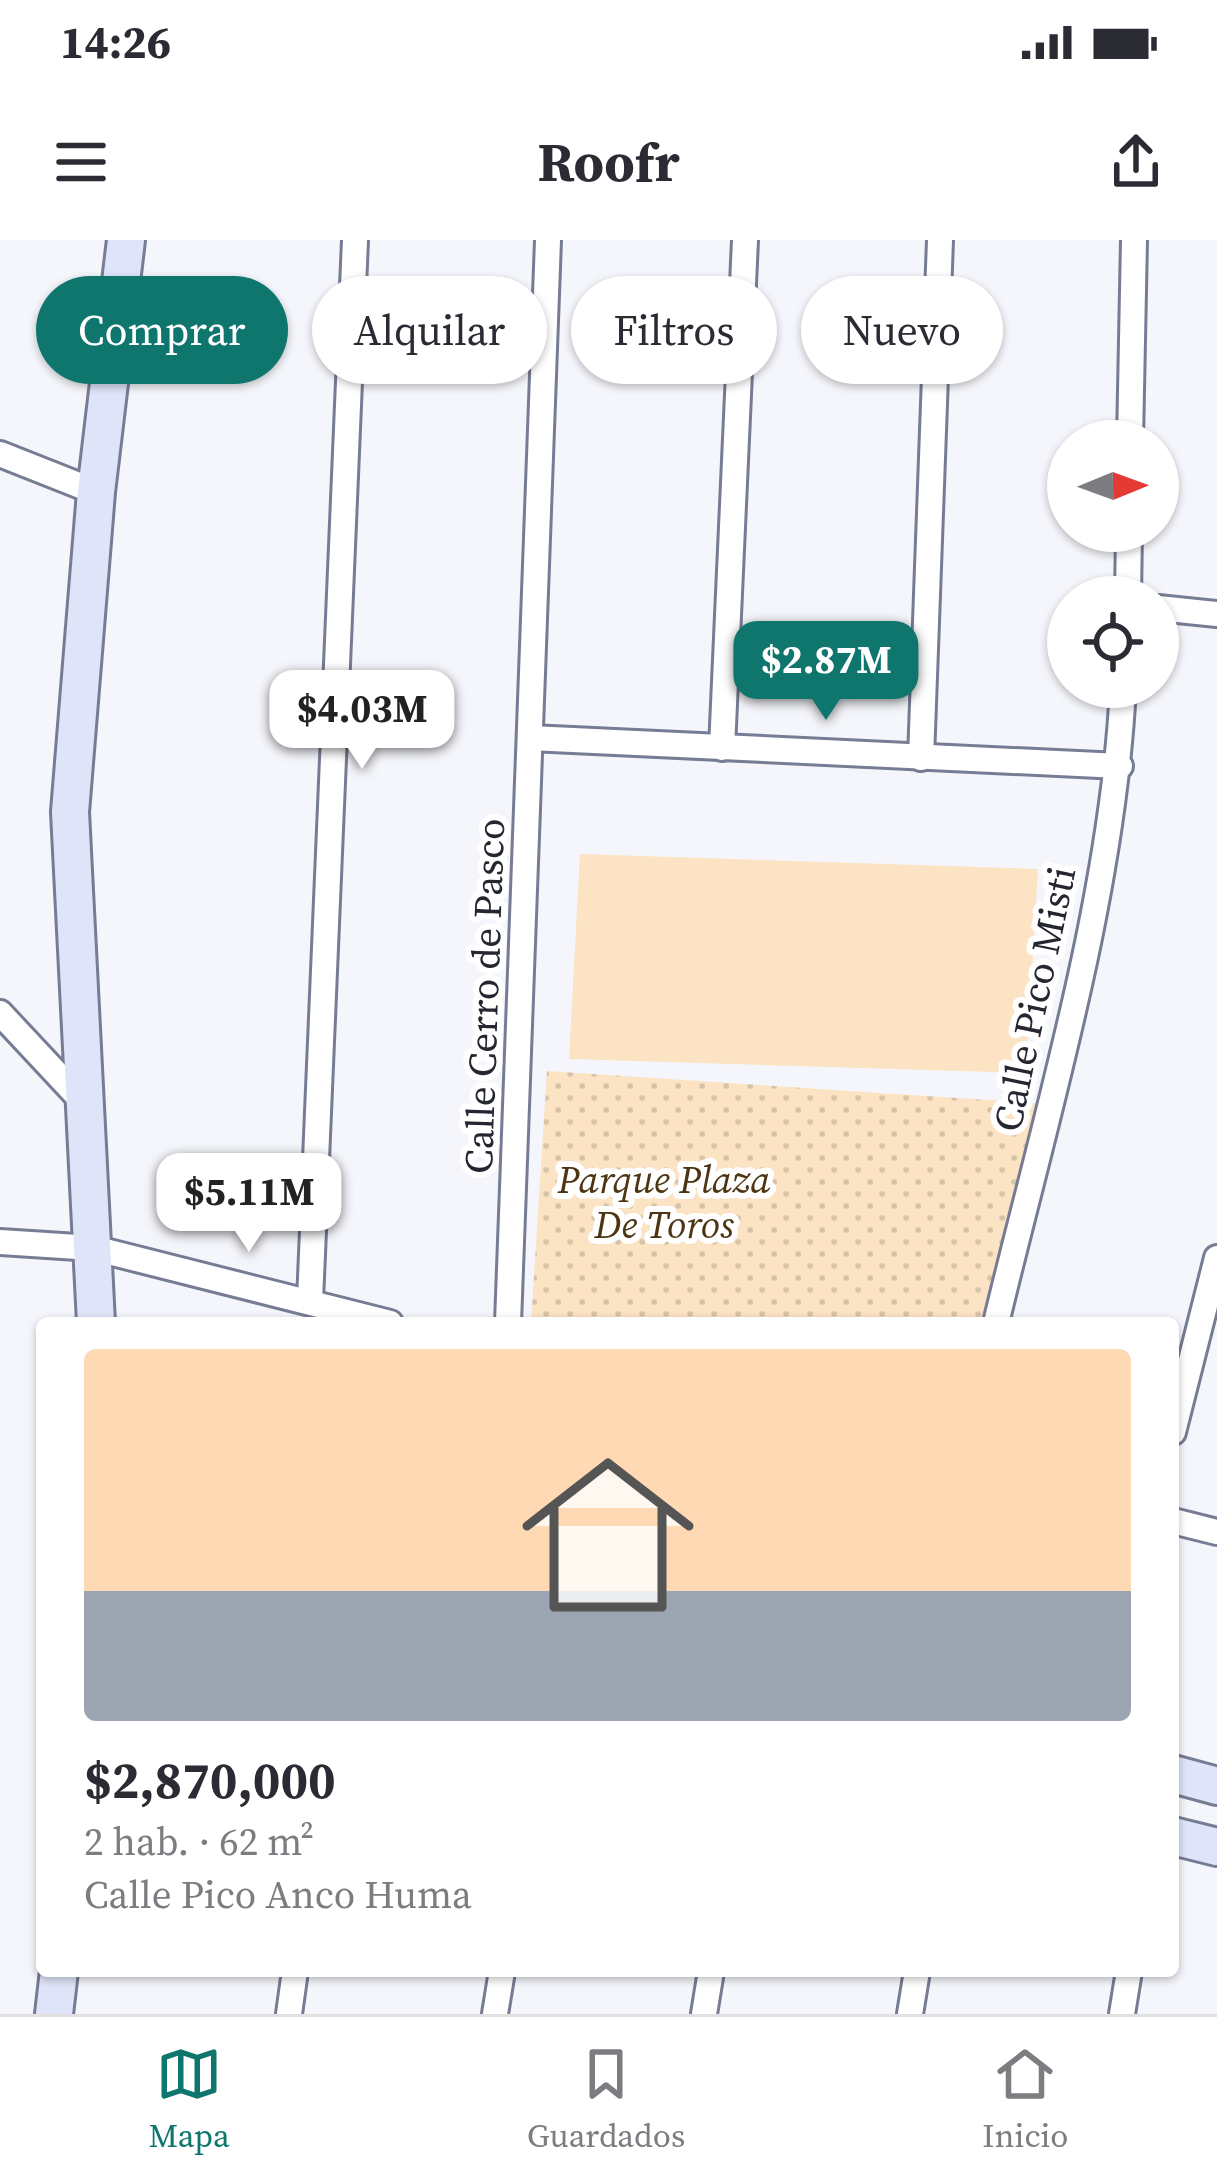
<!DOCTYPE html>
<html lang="es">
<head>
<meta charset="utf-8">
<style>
	:root { --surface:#fff; --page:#f2f2f3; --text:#2b2b33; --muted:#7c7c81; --line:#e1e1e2; --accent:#0f766e }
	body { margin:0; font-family:"Source Serif 4",serif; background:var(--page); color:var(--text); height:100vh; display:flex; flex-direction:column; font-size:45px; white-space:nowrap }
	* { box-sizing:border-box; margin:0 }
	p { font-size:39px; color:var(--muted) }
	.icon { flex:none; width:66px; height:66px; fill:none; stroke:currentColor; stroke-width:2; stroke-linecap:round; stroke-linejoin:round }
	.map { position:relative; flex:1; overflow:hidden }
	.details { position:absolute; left:36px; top:1077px; width:1143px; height:660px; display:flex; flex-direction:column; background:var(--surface); border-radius:12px; box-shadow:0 3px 9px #0004 }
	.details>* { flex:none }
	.hud { position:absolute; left:36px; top:36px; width:1146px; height:108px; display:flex; gap:24px }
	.needle { width:78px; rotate:89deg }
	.buttons { position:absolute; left:1047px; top:180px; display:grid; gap:24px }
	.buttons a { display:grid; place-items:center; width:132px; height:132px; border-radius:50%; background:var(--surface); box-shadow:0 3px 9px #0004; font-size:60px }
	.price { position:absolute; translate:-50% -102px; padding:0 27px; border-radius:24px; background:#fff; color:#222; font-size:39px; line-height:78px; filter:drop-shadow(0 3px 6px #0008) }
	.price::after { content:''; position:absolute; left:50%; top:72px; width:36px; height:27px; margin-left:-18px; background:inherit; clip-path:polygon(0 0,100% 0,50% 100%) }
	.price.active { background:var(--accent); color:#fff }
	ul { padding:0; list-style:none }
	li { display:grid; align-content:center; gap:24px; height:636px; padding:0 48px }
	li+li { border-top:3px solid var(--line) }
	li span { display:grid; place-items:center; height:372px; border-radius:12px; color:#555 }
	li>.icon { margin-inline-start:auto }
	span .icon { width:216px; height:216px; fill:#fffc; stroke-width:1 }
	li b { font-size:51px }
	.tag { padding:0 42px; border-radius:54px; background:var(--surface); box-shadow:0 3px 9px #0004; font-size:42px; line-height:108px }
	.tag.active { background:var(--accent); color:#fff }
	.status { display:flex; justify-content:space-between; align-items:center; height:84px; padding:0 60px; background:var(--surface); direction:ltr }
	.status svg { height:33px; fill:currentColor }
	header { display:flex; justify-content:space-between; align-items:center; height:156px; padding:0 48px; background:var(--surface); font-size:54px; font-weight:700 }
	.dock { display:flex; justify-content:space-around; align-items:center; height:168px; border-top:3px solid var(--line); background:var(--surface); font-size:33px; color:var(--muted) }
	.dock a { display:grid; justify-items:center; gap:6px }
	.dock .active { color:var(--accent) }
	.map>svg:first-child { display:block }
</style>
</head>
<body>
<div class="status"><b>14:26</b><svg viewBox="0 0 49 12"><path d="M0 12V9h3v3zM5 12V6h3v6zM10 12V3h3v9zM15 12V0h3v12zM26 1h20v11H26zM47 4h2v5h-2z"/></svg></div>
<header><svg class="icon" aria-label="menu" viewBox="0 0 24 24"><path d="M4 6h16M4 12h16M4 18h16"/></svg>Roofr<svg class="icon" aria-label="share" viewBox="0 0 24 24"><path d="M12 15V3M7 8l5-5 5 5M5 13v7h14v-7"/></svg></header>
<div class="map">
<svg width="1217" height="1774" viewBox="0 0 1217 1774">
	<defs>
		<pattern id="grass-dots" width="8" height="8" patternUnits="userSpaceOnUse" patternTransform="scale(3)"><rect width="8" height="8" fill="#fbe3c3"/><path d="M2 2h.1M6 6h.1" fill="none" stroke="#d7c3a8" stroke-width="1.8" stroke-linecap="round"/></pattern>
	</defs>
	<rect width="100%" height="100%" fill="#f5f6fb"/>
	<!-- grass -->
	<path fill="url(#grass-dots)" d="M547,831L1047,864L990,1083H531Z"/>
	<!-- garden -->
	<path fill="#fbe3c3" d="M580,614L1038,629L1026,833L569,819Z"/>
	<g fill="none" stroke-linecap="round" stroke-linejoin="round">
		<defs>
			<g id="street">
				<path d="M1130,201L1134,0"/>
				<path d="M0,214L96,252"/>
				<path d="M1128,357L1129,291"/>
				<path d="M1158,368L1217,374"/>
				<path d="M530,498L1120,526"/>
				<path d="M722,508L745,0"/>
				<path d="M921,518L940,0"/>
				<path d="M0,773L86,865"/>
				<path d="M0,1002L93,1008L390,1083"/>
				<path d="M310,1061L355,0"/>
				<path d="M508,1083L548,0"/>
				<path d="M996,1083C1045,879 1113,656 1123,447"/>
				<path d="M1173,1192L1217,1018"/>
				<path d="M1173,1281L1217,1292"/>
				<path d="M289,1774L295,1731"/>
				<path d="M495,1774L502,1731"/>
				<path d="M704,1774L711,1731"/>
				<path d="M910,1774L917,1731"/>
				<path d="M1122,1774L1129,1731"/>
			</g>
			<g id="secondary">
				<path d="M96,1083L70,572L96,252L126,0"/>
				<path d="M1173,1534L1217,1546"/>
				<path d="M1173,1596L1217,1607"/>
				<path d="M54,1774L59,1731"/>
			</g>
		</defs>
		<!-- street casing -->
		<use href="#street" stroke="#767c93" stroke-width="30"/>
		<!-- secondary casing -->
		<use href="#secondary" stroke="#767c93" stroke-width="42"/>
		<!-- street -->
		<use href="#street" stroke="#fff" stroke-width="24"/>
		<!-- secondary -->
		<use href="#secondary" stroke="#dfe4f9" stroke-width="36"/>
	</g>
	<g text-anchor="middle" stroke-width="12" stroke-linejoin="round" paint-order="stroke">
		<!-- street labels -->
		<g font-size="39" fill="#242730" stroke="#fff">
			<text transform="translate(484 756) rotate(-88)" y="14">Calle Cerro de Pasco</text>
			<text transform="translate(1034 759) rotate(-78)" y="14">Calle Pico Misti</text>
		</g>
		<!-- park labels -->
		<g font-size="39" font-style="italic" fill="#4c3513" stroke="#fff">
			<text x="664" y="953">Parque Plaza<tspan x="664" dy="45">De Toros</tspan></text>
		</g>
	</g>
</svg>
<div class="buttons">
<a><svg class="needle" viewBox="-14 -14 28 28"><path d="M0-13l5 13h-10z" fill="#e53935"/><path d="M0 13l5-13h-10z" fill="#7c7c81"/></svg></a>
<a><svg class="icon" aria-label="locate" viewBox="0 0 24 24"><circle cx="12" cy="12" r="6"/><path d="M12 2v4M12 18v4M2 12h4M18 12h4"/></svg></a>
</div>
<b class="price active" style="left:826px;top:483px">$2.87M</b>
<b class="price" style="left:362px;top:532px">$4.03M</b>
<b class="price" style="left:249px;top:1015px">$5.11M</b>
<div class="hud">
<a class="tag active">Comprar</a>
<a class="tag">Alquilar</a>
<a class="tag">Filtros</a>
<a class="tag">Nuevo</a>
</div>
<section class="details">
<ul>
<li><span style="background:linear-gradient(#ffd9b3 65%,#9aa5b1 0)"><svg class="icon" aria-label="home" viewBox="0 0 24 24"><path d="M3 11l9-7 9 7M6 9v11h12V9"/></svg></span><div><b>$2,870,000</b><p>2 hab. · 62 m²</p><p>Calle Pico Anco Huma</p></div></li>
</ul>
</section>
</div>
<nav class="dock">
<a class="active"><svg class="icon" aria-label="map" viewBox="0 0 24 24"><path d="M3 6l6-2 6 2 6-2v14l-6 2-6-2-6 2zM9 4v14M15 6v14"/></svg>Mapa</a>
<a><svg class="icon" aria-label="saved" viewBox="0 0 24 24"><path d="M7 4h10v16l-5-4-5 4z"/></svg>Guardados</a>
<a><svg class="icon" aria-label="home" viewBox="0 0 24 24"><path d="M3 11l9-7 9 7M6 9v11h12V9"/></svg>Inicio</a>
</nav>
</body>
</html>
